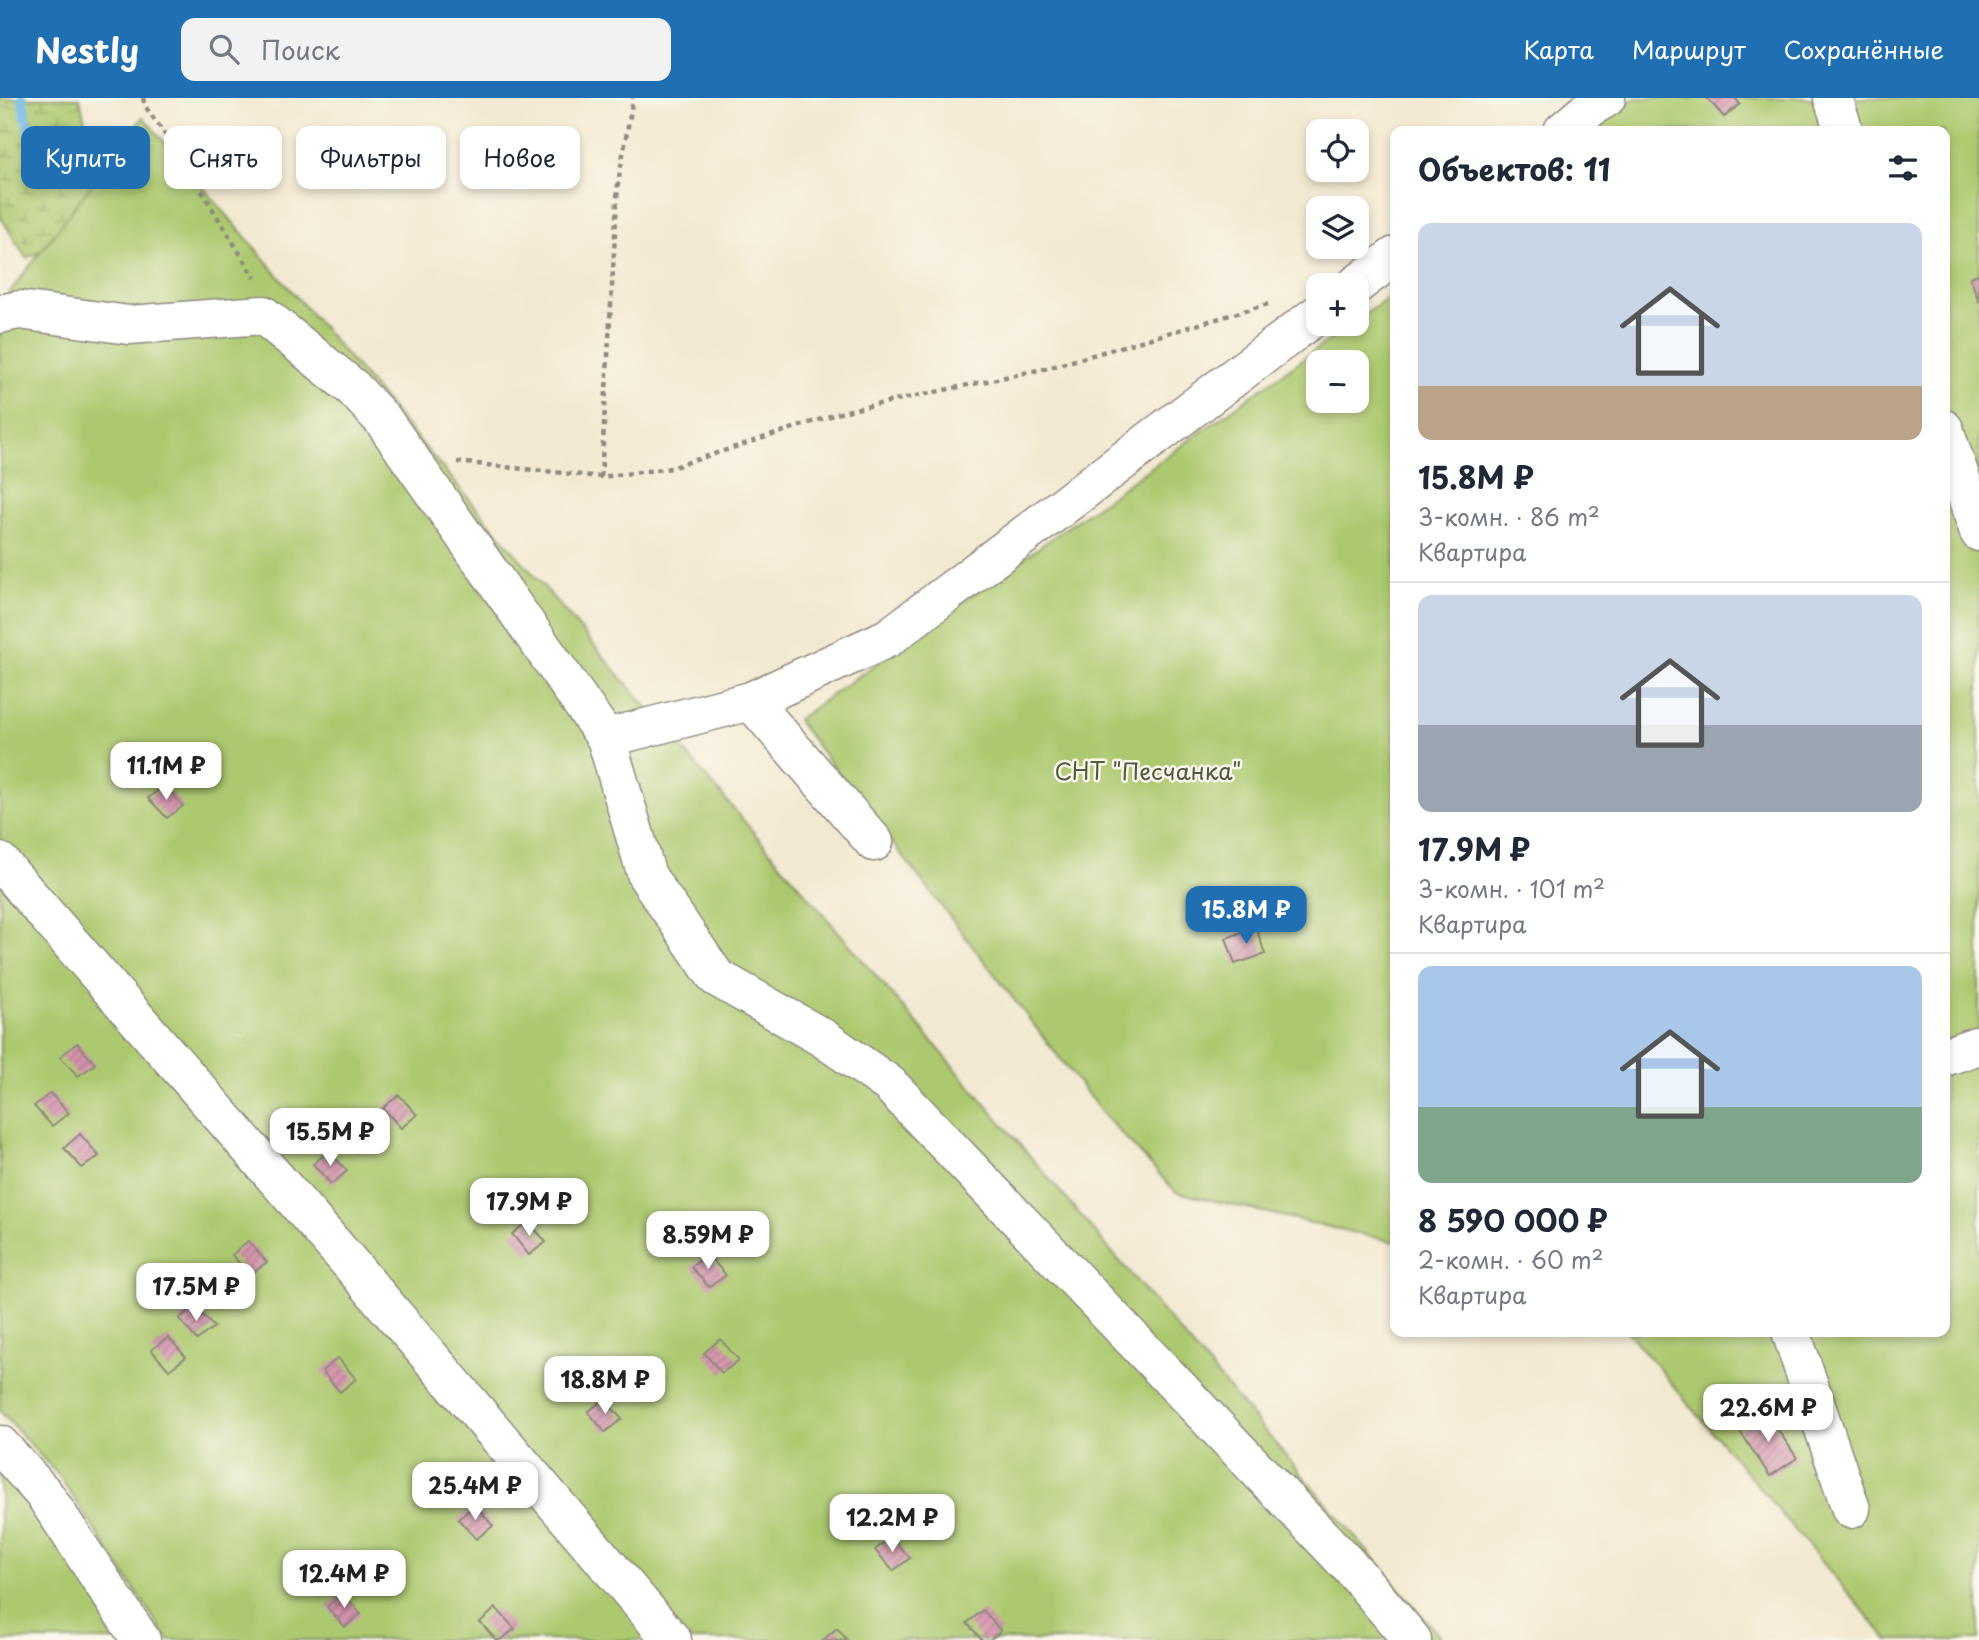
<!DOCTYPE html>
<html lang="ru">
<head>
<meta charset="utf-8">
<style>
	:root { --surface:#fff; --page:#f2f2f3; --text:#1f2937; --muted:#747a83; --line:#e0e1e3; --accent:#1f6fb2 }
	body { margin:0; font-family:"Playpen Sans",sans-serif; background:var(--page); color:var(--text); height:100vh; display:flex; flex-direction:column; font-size:26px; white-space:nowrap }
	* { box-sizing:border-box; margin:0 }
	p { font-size:23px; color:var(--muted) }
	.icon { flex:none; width:38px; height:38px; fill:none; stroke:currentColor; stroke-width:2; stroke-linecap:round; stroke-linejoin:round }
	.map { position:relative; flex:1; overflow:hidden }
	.details { position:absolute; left:1390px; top:28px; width:560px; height:1211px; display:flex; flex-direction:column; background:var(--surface); border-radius:14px; box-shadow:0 4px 10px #0003 }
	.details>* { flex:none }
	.top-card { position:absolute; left:21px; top:28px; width:665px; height:63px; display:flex; gap:14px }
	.buttons { position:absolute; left:1306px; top:21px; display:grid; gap:14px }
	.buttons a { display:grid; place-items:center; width:63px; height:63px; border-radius:14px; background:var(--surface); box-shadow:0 4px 10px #0003; font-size:35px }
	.price { position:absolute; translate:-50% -60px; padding:0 16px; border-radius:14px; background:#fff; color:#222; font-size:23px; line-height:46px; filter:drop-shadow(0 2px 4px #0008) }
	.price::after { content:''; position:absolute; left:50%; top:42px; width:21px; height:16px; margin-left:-10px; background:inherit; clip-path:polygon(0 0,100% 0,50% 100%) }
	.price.active { background:var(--accent); color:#fff }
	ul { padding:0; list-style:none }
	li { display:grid; align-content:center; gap:14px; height:371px; padding:0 28px }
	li+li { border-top:2px solid var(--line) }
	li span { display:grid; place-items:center; height:217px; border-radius:14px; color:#555 }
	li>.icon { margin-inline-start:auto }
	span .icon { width:126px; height:126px; fill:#fffc; stroke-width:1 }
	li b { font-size:30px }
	h2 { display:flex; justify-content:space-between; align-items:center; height:84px; padding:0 28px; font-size:30px }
	.tag { padding:0 24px; border-radius:14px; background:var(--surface); box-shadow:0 4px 10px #0003; font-size:24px; line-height:63px }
	.tag.active { background:var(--accent); color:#fff }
	header { display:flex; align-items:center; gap:42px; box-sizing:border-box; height:98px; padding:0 35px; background:var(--accent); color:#fff }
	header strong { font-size:33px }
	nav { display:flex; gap:38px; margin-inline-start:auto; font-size:24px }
	.search { width:490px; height:63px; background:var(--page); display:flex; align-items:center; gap:18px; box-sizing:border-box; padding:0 24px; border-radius:14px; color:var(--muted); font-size:26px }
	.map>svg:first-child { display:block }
</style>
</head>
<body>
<header>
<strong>Nestly</strong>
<div class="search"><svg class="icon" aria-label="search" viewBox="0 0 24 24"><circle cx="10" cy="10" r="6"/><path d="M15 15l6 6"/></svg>Поиск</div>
<nav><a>Карта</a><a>Маршрут</a><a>Сохранённые</a></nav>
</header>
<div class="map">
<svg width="1979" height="1542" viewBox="0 0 1979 1542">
	<defs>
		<pattern id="wetland-marsh" width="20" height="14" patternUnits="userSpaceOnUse" patternTransform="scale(1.75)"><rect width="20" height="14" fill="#adc96f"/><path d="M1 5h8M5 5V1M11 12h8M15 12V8" fill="none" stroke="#8da35b"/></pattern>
		<pattern id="building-hatch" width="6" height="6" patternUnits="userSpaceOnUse" patternTransform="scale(1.75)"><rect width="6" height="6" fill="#d593ad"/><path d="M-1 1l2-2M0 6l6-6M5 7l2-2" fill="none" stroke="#ad788d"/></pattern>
	</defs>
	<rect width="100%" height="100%" fill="#fbf7ec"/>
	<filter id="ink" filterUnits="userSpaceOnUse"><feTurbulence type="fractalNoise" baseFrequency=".0143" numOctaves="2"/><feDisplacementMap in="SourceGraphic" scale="14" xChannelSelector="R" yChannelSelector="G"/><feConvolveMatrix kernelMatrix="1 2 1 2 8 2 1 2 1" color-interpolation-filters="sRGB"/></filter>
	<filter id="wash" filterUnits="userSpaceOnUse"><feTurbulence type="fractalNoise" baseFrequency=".00686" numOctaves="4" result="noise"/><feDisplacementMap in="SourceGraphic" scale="28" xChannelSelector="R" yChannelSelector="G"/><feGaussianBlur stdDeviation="1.57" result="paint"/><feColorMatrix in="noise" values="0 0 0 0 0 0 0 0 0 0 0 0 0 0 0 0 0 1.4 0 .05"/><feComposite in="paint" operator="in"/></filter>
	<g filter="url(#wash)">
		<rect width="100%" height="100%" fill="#f3e9d1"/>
		<!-- wetland -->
		<path fill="url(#wetland-marsh)" stroke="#6c7a4d" stroke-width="2" d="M0,0H80L106,125L26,160L0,118Z"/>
		<!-- garden -->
		<g fill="#adc96f" stroke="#6c7a4d" stroke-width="2" fill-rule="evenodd">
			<path d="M1634,0H1979V1542H1888L1628,1234H1944V33H1594Z"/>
			<path d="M143,19L1443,1542H168L59,1378L0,1313V207Z"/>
			<path d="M1395,195V1144L1176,1094L1103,1016L797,622L1352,226H1356V223ZM1318,264H1356V303H1318Z"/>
			<path d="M0,1366L125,1542H0Z"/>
		</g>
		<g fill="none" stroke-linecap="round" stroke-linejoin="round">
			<!-- stream -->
			<path stroke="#68b4e2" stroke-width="10" d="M22,0L35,62"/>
		</g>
		<g id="blocks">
			<!-- building -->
			<g fill="url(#building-hatch)">
				<path d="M1707,0H1735L1740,6L1724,19Z"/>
				<path d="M1979,176V204L1970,179Z"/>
				<path d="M165,687L183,708L167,720L148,700Z"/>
				<path d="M1256,829L1265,856L1235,866L1226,840Z"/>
				<path d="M77,945L95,966L78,978L60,959Z"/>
				<path d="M50,995L69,1015L52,1028L34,1008Z"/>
				<path d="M399,997L417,1017L401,1030L383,1010Z"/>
				<path d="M80,1036L99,1058L82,1070L64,1050Z"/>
				<path d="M329,1053L347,1073L331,1086L313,1066Z"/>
				<path d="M528,1123L546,1144L529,1157L512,1136Z"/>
				<path d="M248,1143L267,1164L250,1177L232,1157Z"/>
				<path d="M707,1156L726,1177L709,1189L691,1169Z"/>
				<path d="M195,1208L214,1229L197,1242L179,1221Z"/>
				<path d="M168,1239L186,1259L169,1272L151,1252Z"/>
				<path d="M720,1241L739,1262L722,1275L704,1255Z"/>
				<path d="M338,1260L356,1281L340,1294L322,1273Z"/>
				<path d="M604,1301L622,1321L605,1334L588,1314Z"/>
				<path d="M1766,1314L1797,1360L1770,1378L1739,1332Z"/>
				<path d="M475,1407L493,1428L476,1441L458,1421Z"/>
				<path d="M891,1439L910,1460L893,1473L875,1452Z"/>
				<path d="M343,1495L361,1516L345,1529L327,1509Z"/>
				<path d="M496,1510L515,1531L500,1542H496L480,1524Z"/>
				<path d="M983,1512L1001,1533L989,1542H982L967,1525Z"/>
				<path d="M837,1530L847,1542H823Z"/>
			</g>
		</g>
	</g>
	<g filter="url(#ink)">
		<use href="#blocks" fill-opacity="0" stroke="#8f8a7e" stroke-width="2"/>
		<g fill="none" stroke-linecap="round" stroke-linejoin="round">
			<defs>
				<g id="minor">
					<path d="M1833,0L1844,33"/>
					<path d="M1563,33L1594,7L1606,0"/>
					<path d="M1356,187L1395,158"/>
					<path d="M0,216L19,212L129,227L263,217L353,290L383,322L606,640L751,603L888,540L1318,216"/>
					<path d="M1944,331L1979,434"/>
					<path d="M751,603L874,744"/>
					<path d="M606,640L647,778L716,879L823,940L889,986L1354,1473L1412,1542"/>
					<path d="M0,764L348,1163L672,1542"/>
					<path d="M1944,959L1979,947"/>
					<path d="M1791,1234L1851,1411"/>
					<path d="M0,1347L44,1396L141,1542"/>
				</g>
			</defs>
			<!-- minor casing -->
			<use href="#minor" stroke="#8f8a7e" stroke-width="41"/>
			<!-- path -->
			<g stroke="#8f8a7e" stroke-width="4.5" stroke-dasharray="5 5" stroke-linecap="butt">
				<path d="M143,0L145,8L177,53L255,180"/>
				<path d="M457,364L601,379L671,370L846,313L1048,270L1268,206"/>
				<path d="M601,379L618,85L633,0"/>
			</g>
			<!-- minor -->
			<use href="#minor" stroke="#fff" stroke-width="38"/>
		</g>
	</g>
	<g text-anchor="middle" stroke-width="5" stroke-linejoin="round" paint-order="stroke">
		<!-- park labels -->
		<g font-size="23" fill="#525a3f" stroke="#fbf7ec">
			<text x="1148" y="682">СНТ "Песчанка"</text>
		</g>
	</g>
</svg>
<div class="buttons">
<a><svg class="icon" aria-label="locate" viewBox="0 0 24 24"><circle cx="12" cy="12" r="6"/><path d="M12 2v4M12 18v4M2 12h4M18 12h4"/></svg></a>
<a><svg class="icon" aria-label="layers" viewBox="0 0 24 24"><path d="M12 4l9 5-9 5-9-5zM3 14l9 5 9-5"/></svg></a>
<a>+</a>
<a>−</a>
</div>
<b class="price" style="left:166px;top:704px">11.1M ₽</b>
<b class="price active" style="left:1246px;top:848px">15.8M ₽</b>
<b class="price" style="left:330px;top:1070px">15.5M ₽</b>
<b class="price" style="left:529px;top:1140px">17.9M ₽</b>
<b class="price" style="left:708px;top:1173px">8.59M ₽</b>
<b class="price" style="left:196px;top:1225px">17.5M ₽</b>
<b class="price" style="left:605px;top:1318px">18.8M ₽</b>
<b class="price" style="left:1768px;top:1346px">22.6M ₽</b>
<b class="price" style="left:475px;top:1424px">25.4M ₽</b>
<b class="price" style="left:892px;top:1456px">12.2M ₽</b>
<b class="price" style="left:344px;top:1512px">12.4M ₽</b>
<div class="top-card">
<a class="tag active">Купить</a>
<a class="tag">Снять</a>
<a class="tag">Фильтры</a>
<a class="tag">Новое</a>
</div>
<section class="details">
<h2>Объектов: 11<svg class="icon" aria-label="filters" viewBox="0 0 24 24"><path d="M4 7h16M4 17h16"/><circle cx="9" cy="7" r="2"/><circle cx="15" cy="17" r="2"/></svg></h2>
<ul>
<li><span style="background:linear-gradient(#c9d6e8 75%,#b9a48a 0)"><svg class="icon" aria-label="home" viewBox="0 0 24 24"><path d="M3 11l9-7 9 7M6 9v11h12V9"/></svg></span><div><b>15.8M ₽</b><p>3-комн. · 86 m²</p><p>Квартира</p></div></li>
<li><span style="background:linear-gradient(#c9d6e8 60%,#9aa5b1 0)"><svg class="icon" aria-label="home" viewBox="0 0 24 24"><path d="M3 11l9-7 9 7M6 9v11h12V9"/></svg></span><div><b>17.9M ₽</b><p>3-комн. · 101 m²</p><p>Квартира</p></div></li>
<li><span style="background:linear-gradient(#a9c7e8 65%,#7fa58c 0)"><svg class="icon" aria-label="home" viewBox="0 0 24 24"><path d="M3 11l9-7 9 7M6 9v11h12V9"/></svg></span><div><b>8 590 000 ₽</b><p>2-комн. · 60 m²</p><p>Квартира</p></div></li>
</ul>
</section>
</div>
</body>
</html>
